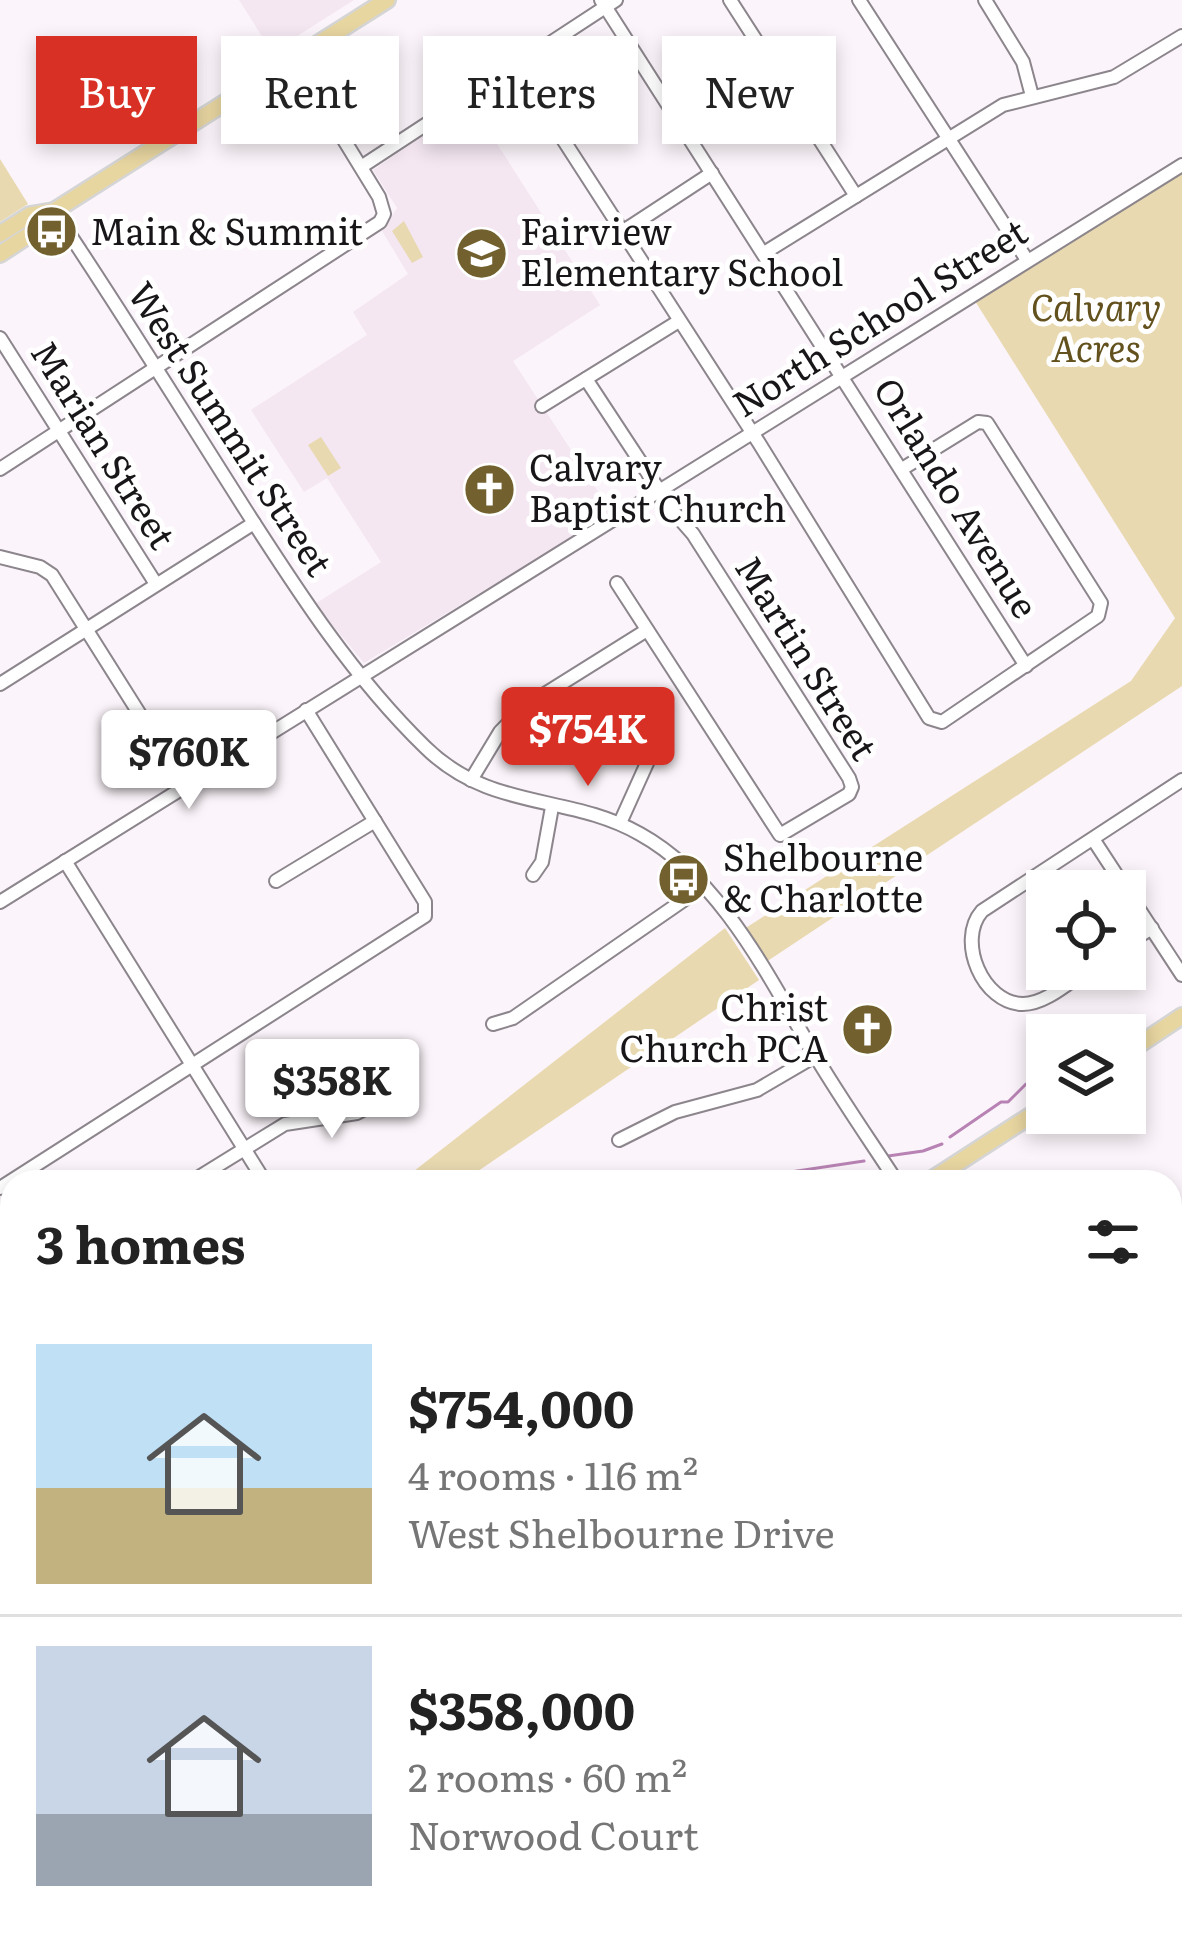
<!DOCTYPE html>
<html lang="en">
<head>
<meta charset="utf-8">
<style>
	:root { --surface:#fff; --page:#f2f2f2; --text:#222; --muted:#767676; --line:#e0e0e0; --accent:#d93025 }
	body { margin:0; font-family:Literata,serif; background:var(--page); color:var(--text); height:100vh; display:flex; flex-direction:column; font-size:45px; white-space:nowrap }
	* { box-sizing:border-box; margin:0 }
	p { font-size:39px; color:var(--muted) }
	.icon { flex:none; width:66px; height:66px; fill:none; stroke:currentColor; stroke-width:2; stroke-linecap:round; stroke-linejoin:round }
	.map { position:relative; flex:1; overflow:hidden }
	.side { position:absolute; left:0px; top:1170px; width:1182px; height:771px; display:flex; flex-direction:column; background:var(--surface); border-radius:36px 36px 0 0; box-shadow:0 6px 18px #0003 }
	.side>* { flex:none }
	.hud { position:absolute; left:36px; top:36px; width:1110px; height:108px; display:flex; gap:24px }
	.fabs { position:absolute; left:1026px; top:870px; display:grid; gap:24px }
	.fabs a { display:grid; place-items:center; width:120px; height:120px; border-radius:0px; background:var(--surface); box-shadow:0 6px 18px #0003; font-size:60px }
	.price { position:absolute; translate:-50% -102px; padding:0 27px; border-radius:12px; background:#fff; color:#222; font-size:39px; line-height:78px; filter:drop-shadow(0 3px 6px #0008) }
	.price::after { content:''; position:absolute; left:50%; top:72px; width:36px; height:27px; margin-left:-18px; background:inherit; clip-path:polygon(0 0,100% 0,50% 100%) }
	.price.on { background:var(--accent); color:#fff }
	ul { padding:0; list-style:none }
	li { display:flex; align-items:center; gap:36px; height:300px; padding:0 36px }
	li+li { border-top:3px solid var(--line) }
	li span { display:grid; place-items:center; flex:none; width:336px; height:240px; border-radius:0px; color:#555 }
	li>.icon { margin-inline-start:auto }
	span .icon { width:144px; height:144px; fill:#fffc; stroke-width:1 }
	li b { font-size:51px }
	h2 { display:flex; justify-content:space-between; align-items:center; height:144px; padding:0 36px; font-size:51px }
	.tag { padding:0 42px; border-radius:0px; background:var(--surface); box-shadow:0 6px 18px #0003; font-size:42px; line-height:108px }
	.tag.on { background:var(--accent); color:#fff }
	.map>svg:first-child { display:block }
</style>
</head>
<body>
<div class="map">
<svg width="1182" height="1939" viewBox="0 0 1182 1939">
	<rect width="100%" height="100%" fill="#fbf4fa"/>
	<!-- built -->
	<g fill="#f4e7f2">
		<path d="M239,0H354L272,52Z"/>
		<path d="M471,103L600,305L513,361L612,513L364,663L315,604L381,562L327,478L304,492L251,410L367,335L353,312L408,274L382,231L397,208L373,170Z"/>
		<path d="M1182,1893V1939H1109L1125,1929H1170V1901Z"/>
		<path d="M739,1929H872L878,1939H744Z"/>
	</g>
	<!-- green -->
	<g fill="#e8d9b0">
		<path d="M0,159L28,204L0,222Z"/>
		<path d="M1182,173V686L766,962L744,929L1131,681L1175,618L975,301Z"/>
		<path d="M404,221L423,257L412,263L392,231Z"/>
		<path d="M321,437L341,468L328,476L308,445Z"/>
		<path d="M725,928L759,980L462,1182H400Z"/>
		<path d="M0,1344L12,1363V1490L0,1498Z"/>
		<path d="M1179,1645L1182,1648V1859L1170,1840V1650Z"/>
	</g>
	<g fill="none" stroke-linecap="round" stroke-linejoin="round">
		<!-- stream -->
		<g stroke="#b883b4" stroke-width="3">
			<path d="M950,1137L1001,1102H1008L1026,1084L1032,1086L1047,1077"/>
			<path d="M888,1156L923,1151L942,1144"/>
			<path d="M724,1182L864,1161"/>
			<path d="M0,1413L12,1412"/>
		</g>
		<defs>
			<g id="minor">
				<path d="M601,0L1026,666"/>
				<path d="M730,0L856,196"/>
				<path d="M859,0L1027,260"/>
				<path d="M985,0L1023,62L1032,96"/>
				<path d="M515,65L759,443L929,718L942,722L1098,616L1101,603L987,423L978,422L902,469"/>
				<path d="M361,167L616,0"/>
				<path d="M54,211C120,309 182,410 245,509C299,593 353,677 425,747C491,812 568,793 640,834C721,879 768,976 813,1052C839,1096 869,1139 897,1182"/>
				<path d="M622,232L712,173"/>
				<path d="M764,253L1003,105L1114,77L1182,36"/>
				<path d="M0,338L156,584"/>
				<path d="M586,379L672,510L693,534L849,778L852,787L849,794L780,835L617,583"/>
				<path d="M542,406L679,321"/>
				<path d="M0,469L380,222L384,214L379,197L295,60"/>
				<path d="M0,557L40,567L52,575L185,786"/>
				<path d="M0,684L254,523"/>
				<path d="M471,780L500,732L524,707L647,630"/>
				<path d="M620,823L652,752"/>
				<path d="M1093,839L1182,975"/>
				<path d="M65,861L265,1182"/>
				<path d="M533,875L542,862L552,807"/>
				<path d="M276,881L375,821"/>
				<path d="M0,902L1182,165"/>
				<path d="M1125,945L1152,928"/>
				<path d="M1089,969C1070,981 1046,1004 1023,1004C983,1004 956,941 982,911L1182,780"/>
				<path d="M493,1024L513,1018L704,886"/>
				<path d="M619,1140L675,1112L757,1090L815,1056"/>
				<path d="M191,1182L285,1124L357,1113L397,1092"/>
				<path d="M0,1188L425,916V902L306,710"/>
				<path d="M0,1262L12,1275"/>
				<path d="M1170,1600L1182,1619"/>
				<path d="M0,1678L12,1697"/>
				<path d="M0,1907L12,1926"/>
				<path d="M160,1929L167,1939"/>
				<path d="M306,1929L312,1939"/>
				<path d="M732,1929L738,1939"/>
				<path d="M1014,1929L1020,1939"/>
				<path d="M211,1939L227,1929"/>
				<path d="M444,1939L460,1929"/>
			</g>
			<g id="major">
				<path d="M0,234L30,215L54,211"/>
				<path d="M0,254L38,229L54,211L387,0"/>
				<path d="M1125,1054L1182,1016"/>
				<path d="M928,1182L1047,1105"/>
				<path d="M1170,1634L1182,1627"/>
				<path d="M0,1778L12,1771"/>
				<path d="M680,1939L696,1929"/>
			</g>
		</defs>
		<!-- minor casing -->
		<use href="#minor" stroke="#8c868c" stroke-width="16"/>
		<!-- major casing -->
		<use href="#major" stroke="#d5d5d5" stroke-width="20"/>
		<!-- minor -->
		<use href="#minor" stroke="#fff" stroke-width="12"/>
		<!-- major -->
		<use href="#major" stroke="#e8d6a1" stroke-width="15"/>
	</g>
	<!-- icons -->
	<defs>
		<symbol id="bus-disc" viewBox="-11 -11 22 22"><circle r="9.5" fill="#72612f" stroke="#fff"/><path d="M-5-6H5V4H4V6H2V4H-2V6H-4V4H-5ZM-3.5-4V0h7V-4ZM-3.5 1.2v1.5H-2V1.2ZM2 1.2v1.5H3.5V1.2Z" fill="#fff"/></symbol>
		<symbol id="school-disc" viewBox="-11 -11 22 22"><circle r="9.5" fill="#72612f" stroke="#fff"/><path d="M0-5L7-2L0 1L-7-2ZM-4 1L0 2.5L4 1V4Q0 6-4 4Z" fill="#fff"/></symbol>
		<symbol id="church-disc" viewBox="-11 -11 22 22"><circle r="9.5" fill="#72612f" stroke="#fff"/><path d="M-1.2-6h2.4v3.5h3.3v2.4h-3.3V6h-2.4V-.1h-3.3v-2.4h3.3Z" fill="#fff"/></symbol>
	</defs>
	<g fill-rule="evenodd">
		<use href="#bus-disc" x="22" y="202" width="59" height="59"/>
		<use href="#school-disc" x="452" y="224" width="59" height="59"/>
		<use href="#church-disc" x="460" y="460" width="59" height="59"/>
		<use href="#bus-disc" x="654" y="850" width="59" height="59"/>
		<use href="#church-disc" x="838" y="1000" width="59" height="59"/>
	</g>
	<g text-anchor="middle" stroke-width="10" stroke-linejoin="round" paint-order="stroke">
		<!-- poi labels -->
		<g font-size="36" fill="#181618" stroke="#fff" text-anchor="start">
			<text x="90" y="245">Main &amp; Summit</text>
			<text x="520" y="245">Fairview<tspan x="520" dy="41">Elementary School</tspan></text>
			<text x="529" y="481">Calvary<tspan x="529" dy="41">Baptist Church</tspan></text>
			<text x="723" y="871">Shelbourne<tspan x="723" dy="41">&amp; Charlotte</tspan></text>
			<text x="828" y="1021" text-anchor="end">Christ<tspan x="828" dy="41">Church PCA</tspan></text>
		</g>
		<!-- park labels -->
		<g font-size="36" font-style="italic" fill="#63521e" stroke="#fff">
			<text x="1096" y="321">Calvary<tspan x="1096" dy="41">Acres</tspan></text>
		</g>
		<!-- street labels -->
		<g font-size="36" fill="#181618" stroke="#fff">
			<text transform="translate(880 318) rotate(-32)" y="13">North School Street</text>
			<text transform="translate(230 429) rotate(57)" y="13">West Summit Street</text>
			<text transform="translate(103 445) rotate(58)" y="13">Marian Street</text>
			<text transform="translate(956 498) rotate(58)" y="13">Orlando Avenue</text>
			<text transform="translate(806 658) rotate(58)" y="13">Martin Street</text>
		</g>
	</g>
</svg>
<div class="fabs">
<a><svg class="icon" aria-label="locate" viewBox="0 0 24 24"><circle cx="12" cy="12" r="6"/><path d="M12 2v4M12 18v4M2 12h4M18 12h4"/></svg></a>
<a><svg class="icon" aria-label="layers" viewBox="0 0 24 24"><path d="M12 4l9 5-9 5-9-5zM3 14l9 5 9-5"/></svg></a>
</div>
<b class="price on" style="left:588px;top:789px">$754K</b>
<b class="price" style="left:189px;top:812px">$760K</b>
<b class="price" style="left:332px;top:1141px">$358K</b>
<div class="hud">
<a class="tag on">Buy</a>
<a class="tag">Rent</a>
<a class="tag">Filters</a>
<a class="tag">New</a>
</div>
<section class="side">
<h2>3 homes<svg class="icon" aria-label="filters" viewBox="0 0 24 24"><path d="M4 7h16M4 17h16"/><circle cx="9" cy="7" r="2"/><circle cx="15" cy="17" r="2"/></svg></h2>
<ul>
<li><span style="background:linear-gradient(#bfe0f5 60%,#c2b280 0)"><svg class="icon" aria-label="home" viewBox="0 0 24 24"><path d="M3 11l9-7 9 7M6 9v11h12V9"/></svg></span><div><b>$754,000</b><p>4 rooms · 116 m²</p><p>West Shelbourne Drive</p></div></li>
<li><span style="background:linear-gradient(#c9d6e8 70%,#9aa5b1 0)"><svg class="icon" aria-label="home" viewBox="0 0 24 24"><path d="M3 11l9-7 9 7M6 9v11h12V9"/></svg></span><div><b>$358,000</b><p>2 rooms · 60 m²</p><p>Norwood Court</p></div></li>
</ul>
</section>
</div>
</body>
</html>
